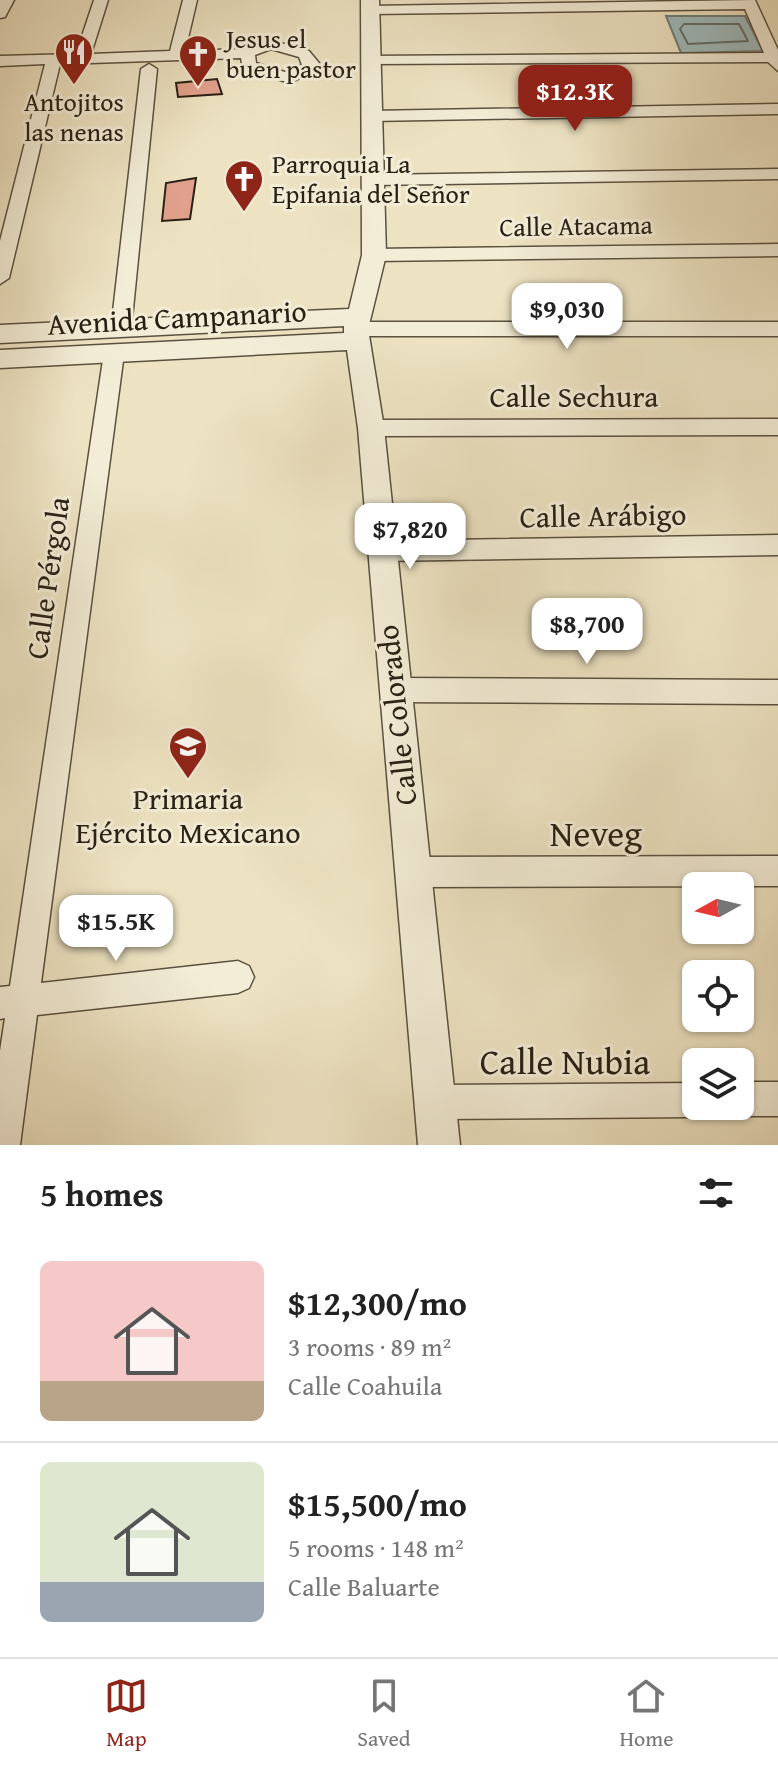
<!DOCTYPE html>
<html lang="en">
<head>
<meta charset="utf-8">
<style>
	:root { --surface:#fff; --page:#f2f2f2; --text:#222; --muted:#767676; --line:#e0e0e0; --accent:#8f2418 }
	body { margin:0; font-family:"Gentium Book Plus",serif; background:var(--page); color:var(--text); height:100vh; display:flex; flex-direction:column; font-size:30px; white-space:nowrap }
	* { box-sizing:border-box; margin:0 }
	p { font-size:26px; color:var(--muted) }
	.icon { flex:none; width:44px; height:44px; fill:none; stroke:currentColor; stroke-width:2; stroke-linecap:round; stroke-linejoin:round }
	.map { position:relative; height:1145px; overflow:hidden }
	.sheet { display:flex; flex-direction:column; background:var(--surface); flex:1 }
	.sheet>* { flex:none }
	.needle { width:52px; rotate:262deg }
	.controls { position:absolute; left:682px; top:872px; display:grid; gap:16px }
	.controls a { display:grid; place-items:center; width:72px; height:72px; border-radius:12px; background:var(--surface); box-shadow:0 2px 6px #0004; font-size:40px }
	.price { position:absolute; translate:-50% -68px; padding:0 18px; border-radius:16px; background:#fff; color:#222; font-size:26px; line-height:52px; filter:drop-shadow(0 2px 4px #0008) }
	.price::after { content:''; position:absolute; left:50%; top:48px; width:24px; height:18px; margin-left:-12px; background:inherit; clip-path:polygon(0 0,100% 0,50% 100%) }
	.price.selected { background:var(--accent); color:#fff }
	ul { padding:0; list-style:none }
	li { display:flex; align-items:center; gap:24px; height:200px; padding:0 40px }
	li+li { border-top:2px solid var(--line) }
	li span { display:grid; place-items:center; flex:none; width:224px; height:160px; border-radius:12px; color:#555 }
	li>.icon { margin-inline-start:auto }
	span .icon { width:96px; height:96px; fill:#fffc; stroke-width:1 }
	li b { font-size:34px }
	h2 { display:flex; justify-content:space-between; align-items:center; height:96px; padding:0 40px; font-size:34px }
	.menu { display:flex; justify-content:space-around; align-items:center; height:112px; border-top:2px solid var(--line); background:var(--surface); font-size:22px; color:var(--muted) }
	.menu a { display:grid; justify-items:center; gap:4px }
	.menu .selected { color:var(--accent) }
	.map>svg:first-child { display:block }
</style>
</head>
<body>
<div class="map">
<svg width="778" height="1145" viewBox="0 0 778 1145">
	<rect width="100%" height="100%" fill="#ede3c2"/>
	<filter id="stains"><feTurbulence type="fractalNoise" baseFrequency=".0025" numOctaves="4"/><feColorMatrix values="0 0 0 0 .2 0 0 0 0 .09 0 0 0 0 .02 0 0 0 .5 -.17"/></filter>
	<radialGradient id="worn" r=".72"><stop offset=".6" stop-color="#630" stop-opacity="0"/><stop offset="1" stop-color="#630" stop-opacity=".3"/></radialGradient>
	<!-- water -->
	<path fill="#9ebbbd" stroke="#6f7d79" stroke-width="2" d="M666,16H745L763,51L681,53Z"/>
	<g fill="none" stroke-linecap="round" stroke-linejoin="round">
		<!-- shore -->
		<path stroke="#646e68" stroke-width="2" d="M684,24H739L748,41L688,44L680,29Z"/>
	</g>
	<!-- building -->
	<g fill="#e2a18e" stroke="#292014" stroke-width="2">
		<path d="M217,79L222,94L178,97L176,83Z"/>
		<path d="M196,178L190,219L162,221L166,183Z"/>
	</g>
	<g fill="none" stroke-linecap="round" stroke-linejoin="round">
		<defs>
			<g id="minor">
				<path d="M0,0H14L5,17L0,18Z"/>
				<path d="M94,0H108L91,54L170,51L183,0H197L185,51L246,49L270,40L309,51L319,63L314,71L290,83L243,69L241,58L60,64L9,278L0,284V241L45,64L0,66V56L76,54ZM271,49L299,57L302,65L288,73L256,63L255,55Z"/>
				<path d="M755,0L778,50V71L768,62L370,64L363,60L370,56L764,53L745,9L370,14L363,10L370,6Z"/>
				<path d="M149,64L157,69L131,329L121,336L111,329L141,69Z"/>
				<path d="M778,104V114L371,121L363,116L371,111Z"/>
				<path d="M778,169V179L373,185L364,180L373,175Z"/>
				<path d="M778,244V256L374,261L365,255L374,249Z"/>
				<path d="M356,322H778V336H356L346,329Z"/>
				<path d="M114,346L124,353L41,983L238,961L249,966L254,977L249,988L238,993L37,1015L20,1145H0V1051L5,1018L0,1019V987L10,986L104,353Z"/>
				<path d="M778,419V435L371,436L360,428L371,420Z"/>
				<path d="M778,535V555L381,561L373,558L369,551L373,544L381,541Z"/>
				<path d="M395,678L778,680V704L395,702L386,698L382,690L386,682Z"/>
				<path d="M778,856V886L413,887L403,882L398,872L403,862L413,857Z"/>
				<path d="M740,1082H778V1116H740L728,1111L726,1106H740Z"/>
				<path d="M696,1083V1106H710L708,1112L696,1117L435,1119L423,1114L418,1102L423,1090L435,1085Z"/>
			</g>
			<path id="tertiary" d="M361,0H379L386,255L368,329L384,428L460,1145H418L358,428L347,350L0,368V350L344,333V326L0,343V325L349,309L362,255Z"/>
		</defs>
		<!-- minor casing -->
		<use href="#minor" stroke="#5a5140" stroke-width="3"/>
		<!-- tertiary casing -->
		<use href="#tertiary" stroke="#5a5140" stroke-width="3"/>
		<!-- minor -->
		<use href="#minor" fill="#f3edd7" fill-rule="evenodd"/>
		<!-- tertiary -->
		<use href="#tertiary" fill="#f3edd7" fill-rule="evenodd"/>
	</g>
	<!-- icons -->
	<defs>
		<symbol id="restaurant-pin" viewBox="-11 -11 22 30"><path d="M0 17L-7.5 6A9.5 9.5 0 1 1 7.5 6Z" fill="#8f2418" stroke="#f3edd7"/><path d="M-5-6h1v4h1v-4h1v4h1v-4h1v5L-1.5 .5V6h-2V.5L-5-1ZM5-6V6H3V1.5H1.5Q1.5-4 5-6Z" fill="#fff"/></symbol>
		<symbol id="church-pin" viewBox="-11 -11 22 30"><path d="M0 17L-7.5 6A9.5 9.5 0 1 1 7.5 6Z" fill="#8f2418" stroke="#f3edd7"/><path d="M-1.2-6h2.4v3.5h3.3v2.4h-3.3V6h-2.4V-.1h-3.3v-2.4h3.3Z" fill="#fff"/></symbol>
		<symbol id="school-pin" viewBox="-11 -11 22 30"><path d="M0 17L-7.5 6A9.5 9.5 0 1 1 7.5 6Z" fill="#8f2418" stroke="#f3edd7"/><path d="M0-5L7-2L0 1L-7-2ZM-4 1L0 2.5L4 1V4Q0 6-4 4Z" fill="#fff"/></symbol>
	</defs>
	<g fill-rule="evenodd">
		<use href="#restaurant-pin" x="52" y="30" width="44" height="60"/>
		<use href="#church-pin" x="176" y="32" width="44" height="60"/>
		<use href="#church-pin" x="222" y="157" width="44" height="60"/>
		<use href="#school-pin" x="166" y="724" width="44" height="60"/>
	</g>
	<g text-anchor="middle" stroke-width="6" stroke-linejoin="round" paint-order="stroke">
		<!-- far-poi labels -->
		<g font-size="26" fill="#292014" stroke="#f3edd7" text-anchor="start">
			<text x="226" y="48">Jesus el<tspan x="226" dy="30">buen pastor</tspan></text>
			<text x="74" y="111" text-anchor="middle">Antojitos<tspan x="74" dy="30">las nenas</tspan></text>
			<text x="272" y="173">Parroquia La<tspan x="272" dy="30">Epifania del Señor</tspan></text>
		</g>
		<!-- far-street labels -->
		<g font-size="26" fill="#292014" stroke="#f3edd7">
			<text transform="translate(576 226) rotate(-1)" y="9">Calle Atacama</text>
		</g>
		<!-- street labels -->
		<g font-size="30" fill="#292014" stroke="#f3edd7">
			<text transform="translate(177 318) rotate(-3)" y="10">Avenida Campanario</text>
			<text x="574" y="407">Calle Sechura</text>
			<text transform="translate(603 516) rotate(-1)" y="10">Calle Arábigo</text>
			<text transform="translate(48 578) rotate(-82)" y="10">Calle Pérgola</text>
			<text transform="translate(397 715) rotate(-96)" y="10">Calle Colorado</text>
		</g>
		<!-- poi labels -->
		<g font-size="30" fill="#292014" stroke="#f3edd7">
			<text x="188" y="809">Primaria<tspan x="188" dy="34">Ejército Mexicano</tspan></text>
		</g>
		<!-- near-street labels -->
		<g font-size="36" fill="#292014" stroke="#f3edd7">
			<text x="596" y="846">Neveg</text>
			<text x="565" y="1074">Calle Nubia</text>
		</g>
	</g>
	<rect width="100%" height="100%" filter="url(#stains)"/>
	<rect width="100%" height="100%" fill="url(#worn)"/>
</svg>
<div class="controls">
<a><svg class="needle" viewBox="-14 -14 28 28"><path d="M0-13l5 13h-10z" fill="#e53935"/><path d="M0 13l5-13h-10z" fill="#767676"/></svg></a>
<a><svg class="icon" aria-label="locate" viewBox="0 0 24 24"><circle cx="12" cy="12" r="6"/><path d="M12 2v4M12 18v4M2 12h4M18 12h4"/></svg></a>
<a><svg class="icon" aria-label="layers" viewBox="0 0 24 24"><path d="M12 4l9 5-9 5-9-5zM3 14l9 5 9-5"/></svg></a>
</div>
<b class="price selected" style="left:575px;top:133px">$12.3K</b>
<b class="price" style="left:567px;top:351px">$9,030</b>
<b class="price" style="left:410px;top:571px">$7,820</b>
<b class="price" style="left:587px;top:666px">$8,700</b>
<b class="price" style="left:116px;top:963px">$15.5K</b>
</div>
<section class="sheet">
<h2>5 homes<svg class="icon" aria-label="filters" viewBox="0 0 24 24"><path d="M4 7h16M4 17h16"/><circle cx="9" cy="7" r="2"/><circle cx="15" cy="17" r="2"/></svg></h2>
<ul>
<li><span style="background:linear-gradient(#f6c9c9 75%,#b9a48a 0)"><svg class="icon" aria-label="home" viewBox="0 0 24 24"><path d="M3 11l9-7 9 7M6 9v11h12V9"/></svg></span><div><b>$12,300/mo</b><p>3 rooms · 89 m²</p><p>Calle Coahuila</p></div></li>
<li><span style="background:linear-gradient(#dfe7d0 75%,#9aa5b1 0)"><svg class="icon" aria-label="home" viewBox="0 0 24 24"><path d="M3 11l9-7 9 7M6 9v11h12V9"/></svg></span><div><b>$15,500/mo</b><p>5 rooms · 148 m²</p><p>Calle Baluarte</p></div></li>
</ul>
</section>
<nav class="menu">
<a class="selected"><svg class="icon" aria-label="map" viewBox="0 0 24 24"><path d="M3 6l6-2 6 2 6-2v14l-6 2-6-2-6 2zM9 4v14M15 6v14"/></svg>Map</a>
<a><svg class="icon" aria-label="saved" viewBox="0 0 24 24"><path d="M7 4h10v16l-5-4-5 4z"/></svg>Saved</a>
<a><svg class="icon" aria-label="home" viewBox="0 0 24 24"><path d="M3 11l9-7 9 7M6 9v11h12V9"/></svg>Home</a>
</nav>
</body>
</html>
